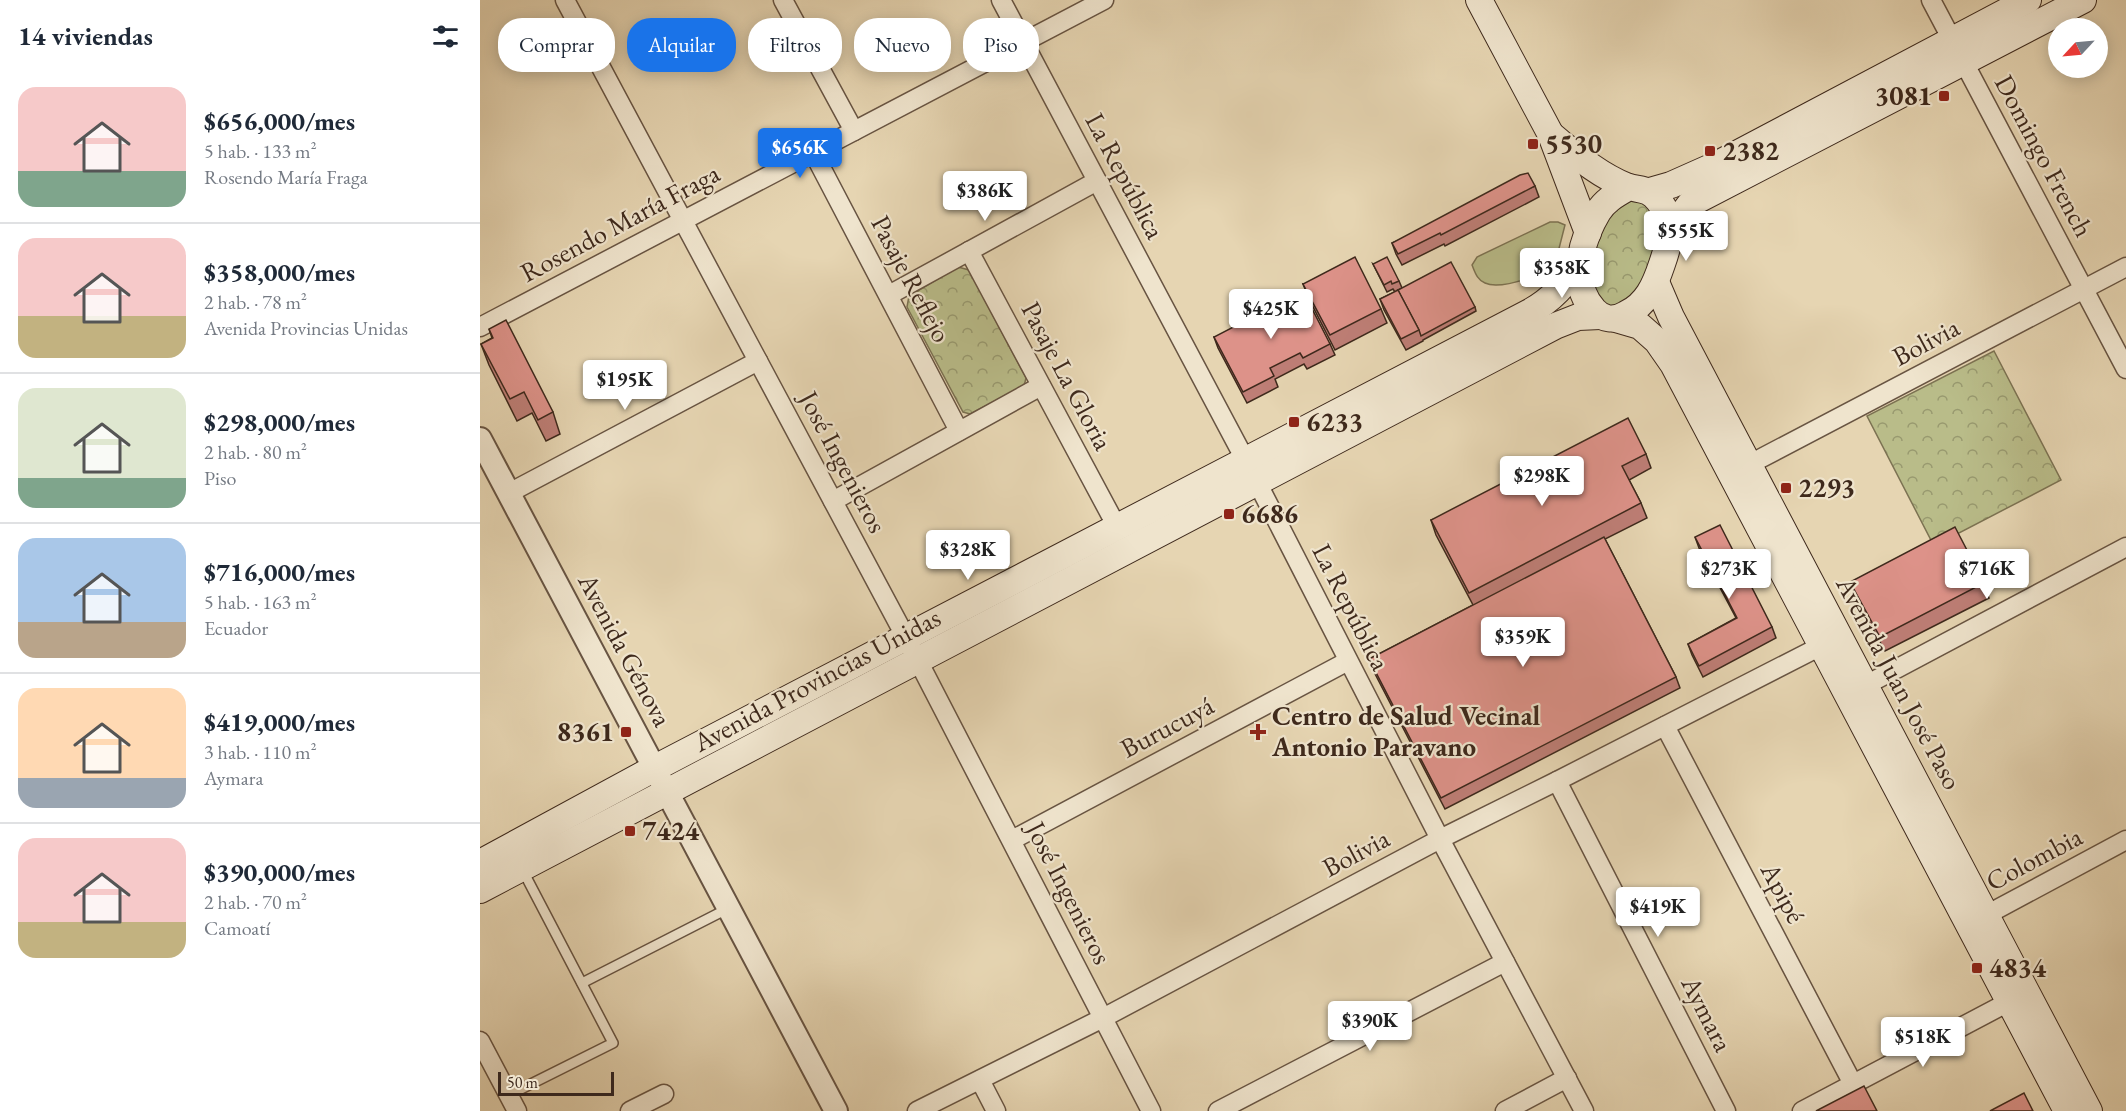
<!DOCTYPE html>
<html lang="es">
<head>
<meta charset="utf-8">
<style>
	:root { --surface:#fff; --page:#f6f6f7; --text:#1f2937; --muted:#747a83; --line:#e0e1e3; --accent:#1a73e8 }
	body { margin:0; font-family:"EB Garamond",serif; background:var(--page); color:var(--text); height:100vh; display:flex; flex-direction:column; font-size:22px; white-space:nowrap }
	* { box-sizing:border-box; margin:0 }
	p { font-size:20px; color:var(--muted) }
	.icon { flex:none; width:33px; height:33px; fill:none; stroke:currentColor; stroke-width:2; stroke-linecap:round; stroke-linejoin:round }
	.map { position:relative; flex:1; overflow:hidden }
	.details { display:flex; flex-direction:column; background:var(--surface); width:480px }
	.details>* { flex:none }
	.banner { position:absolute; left:18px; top:18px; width:570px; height:54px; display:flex; gap:12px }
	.needle { width:39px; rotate:244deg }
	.buttons { position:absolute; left:1568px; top:18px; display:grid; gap:12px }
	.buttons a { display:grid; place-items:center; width:60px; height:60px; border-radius:50%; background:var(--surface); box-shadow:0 3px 15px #0003; font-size:30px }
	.scale { position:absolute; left:18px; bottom:15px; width:116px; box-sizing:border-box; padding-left:6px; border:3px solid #3e291c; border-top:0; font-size:16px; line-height:21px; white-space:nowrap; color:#3e291c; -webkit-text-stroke:4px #efe4cd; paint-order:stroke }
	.price { position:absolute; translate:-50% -51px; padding:0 14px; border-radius:6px; background:#fff; color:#222; font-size:20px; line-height:39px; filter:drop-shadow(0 2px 3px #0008) }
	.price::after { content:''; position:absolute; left:50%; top:36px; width:18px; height:14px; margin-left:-9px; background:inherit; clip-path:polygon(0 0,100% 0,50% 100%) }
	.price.selected { background:var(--accent); color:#fff }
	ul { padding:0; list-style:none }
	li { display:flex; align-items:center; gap:18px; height:150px; padding:0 18px }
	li+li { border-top:2px solid var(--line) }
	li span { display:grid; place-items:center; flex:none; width:168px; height:120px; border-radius:18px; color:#555 }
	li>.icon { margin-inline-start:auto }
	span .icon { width:72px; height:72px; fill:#fffc; stroke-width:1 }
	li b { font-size:26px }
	h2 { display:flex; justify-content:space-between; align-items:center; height:72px; padding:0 18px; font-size:26px }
	.chip { padding:0 21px; border-radius:24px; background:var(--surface); box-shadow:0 3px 15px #0003; font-size:21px; line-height:54px }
	.chip.selected { background:var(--accent); color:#fff }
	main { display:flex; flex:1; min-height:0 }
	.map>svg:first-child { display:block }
</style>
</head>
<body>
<main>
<section class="details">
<h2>14 viviendas<svg class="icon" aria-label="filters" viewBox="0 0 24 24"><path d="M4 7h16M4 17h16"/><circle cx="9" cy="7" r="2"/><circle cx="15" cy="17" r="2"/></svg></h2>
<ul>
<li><span style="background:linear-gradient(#f6c9c9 70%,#7fa58c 0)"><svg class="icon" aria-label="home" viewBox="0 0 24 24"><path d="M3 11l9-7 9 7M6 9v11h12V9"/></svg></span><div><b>$656,000/mes</b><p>5 hab. · 133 m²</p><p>Rosendo María Fraga</p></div></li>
<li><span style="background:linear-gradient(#f6c9c9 65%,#c2b280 0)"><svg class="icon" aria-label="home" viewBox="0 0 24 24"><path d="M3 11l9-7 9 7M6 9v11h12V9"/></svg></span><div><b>$358,000/mes</b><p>2 hab. · 78 m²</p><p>Avenida Provincias Unidas</p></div></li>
<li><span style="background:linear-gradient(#dfe7d0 75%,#7fa58c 0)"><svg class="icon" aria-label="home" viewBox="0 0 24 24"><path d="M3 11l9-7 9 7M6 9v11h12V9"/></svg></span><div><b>$298,000/mes</b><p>2 hab. · 80 m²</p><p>Piso</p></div></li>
<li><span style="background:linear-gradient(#a9c7e8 70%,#b9a48a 0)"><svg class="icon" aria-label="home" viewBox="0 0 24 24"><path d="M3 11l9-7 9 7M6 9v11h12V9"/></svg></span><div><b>$716,000/mes</b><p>5 hab. · 163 m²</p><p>Ecuador</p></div></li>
<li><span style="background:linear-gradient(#ffd9b3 75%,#9aa5b1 0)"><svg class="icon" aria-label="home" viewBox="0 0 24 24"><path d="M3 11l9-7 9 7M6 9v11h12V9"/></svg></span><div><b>$419,000/mes</b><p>3 hab. · 110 m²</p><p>Aymara</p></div></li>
<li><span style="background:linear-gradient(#f6c9c9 70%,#c2b280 0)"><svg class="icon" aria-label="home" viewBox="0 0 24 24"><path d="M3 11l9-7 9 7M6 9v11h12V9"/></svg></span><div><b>$390,000/mes</b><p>2 hab. · 70 m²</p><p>Camoatí</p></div></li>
</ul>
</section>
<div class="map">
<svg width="1646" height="1111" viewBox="0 0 1646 1111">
	<defs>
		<pattern id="park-crowns" width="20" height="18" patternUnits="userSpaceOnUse" patternTransform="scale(1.5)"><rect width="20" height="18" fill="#b9bc89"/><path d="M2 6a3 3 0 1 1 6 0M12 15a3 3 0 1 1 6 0" fill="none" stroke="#98996f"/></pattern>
	</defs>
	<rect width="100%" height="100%" fill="#e6d5b2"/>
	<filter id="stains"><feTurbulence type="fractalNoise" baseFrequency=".00333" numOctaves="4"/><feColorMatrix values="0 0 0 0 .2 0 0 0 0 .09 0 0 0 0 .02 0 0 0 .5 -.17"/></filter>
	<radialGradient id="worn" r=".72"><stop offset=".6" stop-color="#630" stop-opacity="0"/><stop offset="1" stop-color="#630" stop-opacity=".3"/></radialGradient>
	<!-- grass -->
	<path fill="#b9bc89" stroke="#7c7252" stroke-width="1.5" d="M1070,222H1078L1085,225L1074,268C1058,275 1021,291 1005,283C997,280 995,272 992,265L997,257Z"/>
	<!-- park -->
	<g fill="url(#park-crowns)" stroke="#7c7252" stroke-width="1.5">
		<path d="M1150,197L1165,199L1180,229L1167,277L1153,296L1133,308L1125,307L1118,299L1110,277L1115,248L1127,218Z"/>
		<path d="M478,267L489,270L546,378L544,386L490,414L483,412L427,307L429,296Z"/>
		<path d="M1514,351L1581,480L1454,546L1387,416Z"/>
	</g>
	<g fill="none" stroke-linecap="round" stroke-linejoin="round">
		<defs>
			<g id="service">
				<path d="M102,983L249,908"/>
				<path d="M29,1095L133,1043L42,869"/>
			</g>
			<g id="minor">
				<path d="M85,0L432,649L671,1111"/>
				<path d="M303,0L374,131"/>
				<path d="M521,0L777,482L960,839L1104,1111"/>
				<path d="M1451,0L1646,369"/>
				<path d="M333,152L479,431"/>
				<path d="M489,251L637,527"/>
				<path d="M409,295L617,181"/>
				<path d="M0,327L624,0"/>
				<path d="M1270,464L1646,267"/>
				<path d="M29,493L278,361"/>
				<path d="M353,501L561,386"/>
				<path d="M1374,682L1386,685L1646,547"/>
				<path d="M1185,726L1373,1084"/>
				<path d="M1077,781L1246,1111"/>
				<path d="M532,840L868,661"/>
				<path d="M1495,921L1646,840"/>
				<path d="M0,1041L37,1111"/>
				<path d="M500,1080L516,1111"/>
				<path d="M150,1111L184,1094"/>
				<path d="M437,1111L623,1018L960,839L1077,781L1341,646"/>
				<path d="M738,1111L1025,962"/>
				<path d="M1025,1111L1087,1078"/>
				<path d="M1322,1111L1538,997"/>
			</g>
			<path id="tertiary" d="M0,439L356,1111"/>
			<g id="secondary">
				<path d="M999,0L1071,135L1108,233"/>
				<path d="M1071,135C1096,155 1117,174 1146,186C1160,191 1167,187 1178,200C1196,221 1190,241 1182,264C1175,285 1167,304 1146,314C1134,321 1123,320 1114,310C1089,284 1101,240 1118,212C1125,200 1137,194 1149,187"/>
				<path d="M1170,191L1191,185L1236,165L1548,0"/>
				<path d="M1191,229L1210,204L1603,0"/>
				<path d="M1176,282L1191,317L1609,1111"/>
				<path d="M1136,319L1160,326L1177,341L1193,364L1587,1111"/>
				<path d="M0,863L175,768L1048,313C1072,300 1086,284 1100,261"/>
				<path d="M0,890L1075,326L1098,317L1120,316"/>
			</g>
		</defs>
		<!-- service casing -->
		<use href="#service" stroke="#685442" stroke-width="12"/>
		<!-- minor casing -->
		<use href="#minor" stroke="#685442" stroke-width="21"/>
		<!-- tertiary casing -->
		<use href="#tertiary" stroke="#685442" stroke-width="26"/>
		<!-- secondary casing -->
		<use href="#secondary" stroke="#3e291c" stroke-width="28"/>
		<!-- service -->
		<use href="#service" stroke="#efe4cd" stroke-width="9"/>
		<!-- minor -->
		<use href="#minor" stroke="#efe4cd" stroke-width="18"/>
		<!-- tertiary -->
		<use href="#tertiary" stroke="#efe4cd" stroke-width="22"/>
		<!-- secondary -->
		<use href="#secondary" stroke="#efe4cd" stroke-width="26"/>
	</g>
	<!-- wall -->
	<g fill="#be7e76" stroke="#3e291c" stroke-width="1.5">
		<path d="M1055,186L1059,197L965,246L964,244L922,265L916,254L912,243Z"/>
		<path d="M893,264L919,281L922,288L918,290L995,307L996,311L943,340V341L926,350L904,310L900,299L915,292L913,289L907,292Z"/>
		<path d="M823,284L901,309L907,323L855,350L829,299Z"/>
		<path d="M9,329L73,412L80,434L66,441L52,413L37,421L9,365L1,344L12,338Z"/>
		<path d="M734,337L850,344L855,355L827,369L824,364L795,379L798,387L767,403L738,348Z"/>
		<path d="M1166,454L1171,468L1149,480L1161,503L1167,518L1125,539L1196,677L1200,688L965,809L893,670L889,659L993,605L956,535L951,520Z"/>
		<path d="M1215,537L1292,627L1296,638L1223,677L1212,655L1208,644L1256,618L1219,548Z"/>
		<path d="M1370,582L1504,583L1509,598L1405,651L1376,597Z"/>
	</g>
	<!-- building -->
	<g fill="#dd9289" stroke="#3e291c" stroke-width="1.5">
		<path d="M1048,173L1055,186L961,235L960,233L918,254L912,243L1040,175Z"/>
		<path d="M875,257L901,309L850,335L823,284Z"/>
		<path d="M907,257L919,281L912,284L911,281L904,285L893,264Z"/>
		<path d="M971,262L995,307L941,336L939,330L918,290Z"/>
		<path d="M918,290L939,330L921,339L900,299Z"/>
		<path d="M823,291L850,344L823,358L820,353L790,368L794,376L763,392L734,337Z"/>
		<path d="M26,320L73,412L58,420L44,392L30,399L1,344L13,338L9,329Z"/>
		<path d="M1148,418L1166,454L1142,466L1161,503L989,593L951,520Z"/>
		<path d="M1240,525L1292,627L1219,666L1208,644L1257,618L1215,537Z"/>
		<path d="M1475,527L1504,583L1400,637L1370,582Z"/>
		<path d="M1124,537L1196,677L961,798L889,659Z"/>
		<path d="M1384,1086L1397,1111H1336Z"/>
		<path d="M1544,1093L1553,1111H1510Z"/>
	</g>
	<!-- markers -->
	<g fill="#8f2418" stroke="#efe4cd" stroke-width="2">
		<rect x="1458" y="90" width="12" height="12" rx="3"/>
		<rect x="1047" y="138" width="12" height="12" rx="3"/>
		<rect x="1224" y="145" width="12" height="12" rx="3"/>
		<rect x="808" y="416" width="12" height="12" rx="3"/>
		<rect x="1300" y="482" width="12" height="12" rx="3"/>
		<rect x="743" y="508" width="12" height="12" rx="3"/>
		<rect x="140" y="726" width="12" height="12" rx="3"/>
		<path d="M775 723h6v6h6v6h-6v6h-6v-6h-6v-6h6z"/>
		<rect x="144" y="825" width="12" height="12" rx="3"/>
		<rect x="1491" y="962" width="12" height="12" rx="3"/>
	</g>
	<g text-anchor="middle" stroke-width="4.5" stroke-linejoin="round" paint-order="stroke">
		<!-- poi labels -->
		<g font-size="27" font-weight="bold" fill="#3e291c" stroke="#efe4cd" text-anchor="start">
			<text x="1452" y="105" text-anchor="end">3081</text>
			<text x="1065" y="153">5530</text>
			<text x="1242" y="160">2382</text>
			<text x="826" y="431">6233</text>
			<text x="1318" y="497">2293</text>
			<text x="761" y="523">6686</text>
			<text x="792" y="725">Centro de Salud Vecinal<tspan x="792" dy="31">Antonio Paravano</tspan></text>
			<text x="134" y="741" text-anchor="end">8361</text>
			<text x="162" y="840">7424</text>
			<text x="1509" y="977">4834</text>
		</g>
		<!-- street labels -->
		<g font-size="27" fill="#3e291c" stroke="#efe4cd">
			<text transform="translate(1564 156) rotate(62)" y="9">Domingo French</text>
			<text transform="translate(645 176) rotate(62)" y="9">La República</text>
			<text transform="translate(140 223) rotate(-28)" y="9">Rosendo María Fraga</text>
			<text transform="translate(431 279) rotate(62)" y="9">Pasaje Reflejo</text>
			<text transform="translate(1446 342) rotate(-28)" y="9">Bolivia</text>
			<text transform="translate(587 376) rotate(62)" y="9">Pasaje La Gloria</text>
			<text transform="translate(363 462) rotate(62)" y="9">José Ingenieros</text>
			<text transform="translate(871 607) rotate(63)" y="9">La República</text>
			<text transform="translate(145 650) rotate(62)" y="9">Avenida Génova</text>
			<text transform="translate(337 680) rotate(-28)" y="9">Avenida Provincias Unidas</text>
			<text transform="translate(1419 683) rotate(62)" y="9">Avenida Juan José Paso</text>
			<text transform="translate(687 727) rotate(-28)" y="9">Burucuyá</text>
			<text transform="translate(876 853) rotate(-28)" y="9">Bolivia</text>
			<text transform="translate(1554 859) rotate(-28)" y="9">Colombia</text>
			<text transform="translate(589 893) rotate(63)" y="9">José Ingenieros</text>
			<text transform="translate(1303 893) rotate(62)" y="9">Apipé</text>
			<text transform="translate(1227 1014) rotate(63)" y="9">Aymara</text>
		</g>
	</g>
	<rect width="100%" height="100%" filter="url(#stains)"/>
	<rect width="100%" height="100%" fill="url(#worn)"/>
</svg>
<div class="buttons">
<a><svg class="needle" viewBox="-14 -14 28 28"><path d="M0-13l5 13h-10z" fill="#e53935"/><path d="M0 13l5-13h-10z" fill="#747a83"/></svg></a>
</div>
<div class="scale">50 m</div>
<b class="price selected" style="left:320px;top:179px">$656K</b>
<b class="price" style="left:505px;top:222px">$386K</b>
<b class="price" style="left:1206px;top:262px">$555K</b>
<b class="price" style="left:1082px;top:299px">$358K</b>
<b class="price" style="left:791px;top:340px">$425K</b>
<b class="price" style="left:145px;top:411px">$195K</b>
<b class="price" style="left:1062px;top:507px">$298K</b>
<b class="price" style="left:488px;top:581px">$328K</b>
<b class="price" style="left:1249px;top:600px">$273K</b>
<b class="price" style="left:1507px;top:600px">$716K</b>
<b class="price" style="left:1043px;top:668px">$359K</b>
<b class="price" style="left:1178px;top:938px">$419K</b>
<b class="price" style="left:890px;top:1052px">$390K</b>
<b class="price" style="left:1443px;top:1068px">$518K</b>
<div class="banner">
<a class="chip">Comprar</a>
<a class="chip selected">Alquilar</a>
<a class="chip">Filtros</a>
<a class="chip">Nuevo</a>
<a class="chip">Piso</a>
</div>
</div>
</main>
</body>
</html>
